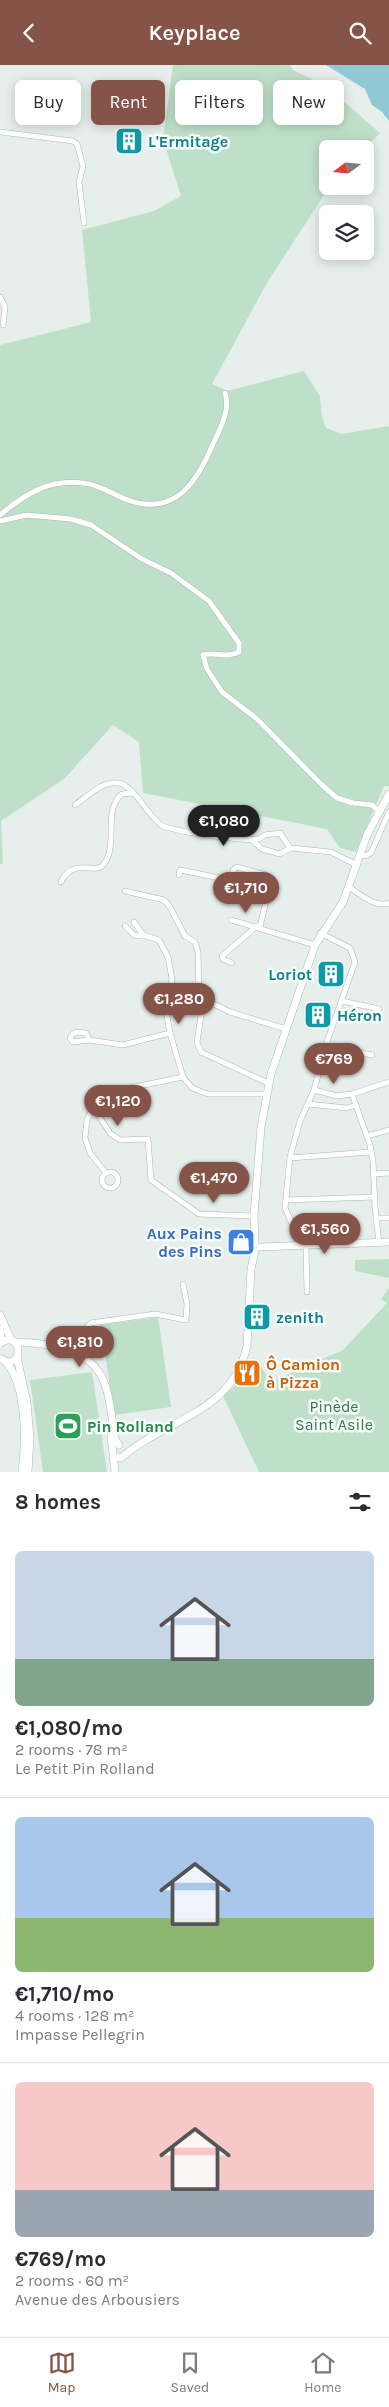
<!DOCTYPE html>
<html lang="en">
<head>
<meta charset="utf-8">
<style>
	:root { --surface:#fff; --page:#f7f7f7; --text:#2b2b33; --muted:#7c7c81; --line:#e1e1e2; --accent:#855347 }
	body { margin:0; font-family:Karla,sans-serif; background:var(--page); color:var(--text); height:100vh; display:flex; flex-direction:column; font-size:19px; white-space:nowrap }
	* { box-sizing:border-box; margin:0 }
	p { font-size:16px; color:var(--muted) }
	.icon { flex:none; width:28px; height:28px; fill:none; stroke:currentColor; stroke-width:2; stroke-linecap:round; stroke-linejoin:round }
	.map { position:relative; height:1407px; overflow:hidden }
	.sheet { display:flex; flex-direction:column; background:var(--surface); flex:1 }
	.sheet>* { flex:none }
	.top-card { position:absolute; left:15px; top:15px; width:360px; height:45px; display:flex; gap:10px }
	.needle { width:32px; rotate:254deg }
	.fabs { position:absolute; left:319px; top:75px; display:grid; gap:10px }
	.fabs a { display:grid; place-items:center; width:55px; height:55px; border-radius:8px; background:var(--surface); box-shadow:0 2px 12px #0003; font-size:25px }
	.price { position:absolute; translate:-50% -42px; padding:0 11px; border-radius:18px; background:var(--accent); color:#fff; font-size:16px; line-height:32px; filter:drop-shadow(0 1px 2px #0008) }
	.price::after { content:''; position:absolute; left:50%; top:30px; width:15px; height:11px; margin-left:-8px; background:inherit; clip-path:polygon(0 0,100% 0,50% 100%) }
	.price.selected { background:#222; color:#fff }
	ul { padding:0; list-style:none }
	li { display:grid; align-content:center; gap:10px; height:265px; padding:0 15px }
	li+li { border-top:1px solid var(--line) }
	li span { display:grid; place-items:center; height:155px; border-radius:8px; color:#555 }
	li>.icon { margin-inline-start:auto }
	span .icon { width:90px; height:90px; fill:#fffc; stroke-width:1 }
	li b { font-size:21px }
	h2 { display:flex; justify-content:space-between; align-items:center; height:60px; padding:0 15px; font-size:21px }
	.chip { padding:0 18px; border-radius:8px; background:var(--surface); box-shadow:0 2px 12px #0003; font-size:18px; line-height:45px }
	.chip.selected { background:var(--accent); color:#fff }
	header { display:flex; justify-content:space-between; align-items:center; height:65px; padding:0 15px; background:var(--accent); color:#fff; font-size:22px; font-weight:600 }
	.tab-bar { display:flex; justify-content:space-around; align-items:center; height:70px; border-top:1px solid var(--line); background:var(--surface); font-size:14px; color:var(--muted) }
	.tab-bar a { display:grid; justify-items:center; gap:2px }
	.tab-bar .selected { color:var(--accent) }
	.map>svg:first-child { display:block }
</style>
</head>
<body>
<header><svg class="icon" aria-label="back" viewBox="0 0 24 24"><path d="M15 5l-7 7 7 7"/></svg>Keyplace<svg class="icon" aria-label="search" viewBox="0 0 24 24"><circle cx="10" cy="10" r="6"/><path d="M15 15l6 6"/></svg></header>
<div class="map">
<svg width="389" height="1407" viewBox="0 0 389 1407">
	<rect width="100%" height="100%" fill="#e6efeb"/>
	<!-- green -->
	<g fill="#bfe0c8">
		<path d="M173,0H290L293,5L326,21L380,68L364,84H328V121H330L268,216L212,319L227,326L304,306L320,331L322,352L326,363L342,369L389,361V721H384L356,787L340,783L327,764L143,728L139,677L113,660L64,714L1,756L3,799H0V280L91,257L82,165L154,146L181,131L163,74Z"/>
		<path d="M389,1194V1213L355,1206V1195Z"/>
		<path d="M389,1223V1407H259L223,1331L260,1300L271,1317L343,1285L387,1238L381,1234Z"/>
		<path d="M158,1252L171,1342L114,1350L101,1260Z"/>
		<path d="M92,1307L107,1407H43L30,1315Z"/>
	</g>
	<!-- water -->
	<path fill="#8ec9d4" d="M326,0H389V56L382,47L372,40L365,24Z"/>
	<g fill="none" stroke-linecap="round" stroke-linejoin="round">
		<defs>
			<g id="street">
				<path d="M0,67L73,76L77,79L83,101L79,117L84,158"/>
				<path d="M0,232L5,242L3,260"/>
				<path d="M0,450C25,429 49,414 83,418C98,419 112,429 125,434C174,453 196,419 213,379C220,364 231,344 225,328"/>
				<path d="M0,456L27,450L71,454L91,460L142,494L171,508L209,536L239,578V587C226,594 216,586 203,590L207,604L222,627L257,654L322,720L337,733L353,738L372,740L379,746"/>
				<path d="M75,740C88,731 102,716 118,718C133,719 147,750 161,760C171,766 246,777 258,774C260,774 263,771 265,770C269,769 275,769 280,768L290,783"/>
				<path d="M251,774L262,784L280,789L290,783L331,787L357,800"/>
				<path d="M360,789L365,791L371,788L389,747"/>
				<path d="M179,810L180,805L230,815L233,813V805L237,802L266,810L270,818L260,862"/>
				<path d="M61,817C74,791 95,811 104,799C119,778 102,746 122,729L133,728"/>
				<path d="M349,822C360,829 375,843 389,838"/>
				<path d="M125,826L164,835L170,842L185,871L195,877L198,887L199,932L202,944L197,977L201,987L268,1018"/>
				<path d="M231,855L315,880"/>
				<path d="M134,857L143,870L159,875L168,892L172,914L166,946L170,968L183,1012L192,1023L208,1029H266"/>
				<path d="M125,861L135,871L143,870"/>
				<path d="M232,898L223,894L222,891L257,861"/>
				<path d="M342,936L379,944"/>
				<path d="M212,938L230,947L286,964"/>
				<path d="M89,975L86,968C79,967 73,966 70,973L73,977L89,975L123,980L170,968"/>
				<path d="M326,981L372,990"/>
				<path d="M314,1025L337,1031L352,1029L389,1017"/>
				<path d="M352,1029L370,1080L373,1097L375,1142L379,1178"/>
				<path d="M308,1039L347,1043L356,1040"/>
				<path d="M93,1042L110,1068L120,1075L148,1074L151,1115L199,1149L254,1151"/>
				<path d="M367,1071L389,1065"/>
				<path d="M290,1093L371,1087"/>
				<circle cx="110" cy="1115" r="8"/>
				<path d="M106,1108L90,1088L85,1073L87,1055L93,1042L105,1028L183,1012"/>
				<path d="M374,1109L389,1108"/>
				<path d="M286,1135L375,1132"/>
				<path d="M377,1153H389"/>
				<path d="M301,1180L285,1143L290,1092L300,1056L314,1025L328,974L355,897L350,883L320,868"/>
				<path d="M306,1180L307,1227"/>
				<path d="M79,1289L84,1265L91,1258L155,1249L186,1255L187,1239L183,1219"/>
			</g>
			<g id="secondary">
				<path d="M255,1179L254,1151L261,1062L271,1009L315,880L343,837L367,770L389,729"/>
				<path d="M260,1182L389,1177"/>
				<path d="M0,1250L11,1275"/>
				<path d="M0,1263L1,1278"/>
				<path d="M14,1277C46,1278 91,1282 104,1317C111,1334 112,1356 115,1375L119,1380"/>
				<path d="M0,1278C24,1262 24,1310 0,1293"/>
				<path d="M17,1292L27,1338L30,1373L28,1407"/>
				<path d="M5,1296C27,1319 26,1377 22,1407"/>
				<path d="M111,1372L115,1407"/>
				<path d="M113,1391L121,1393C165,1354 232,1349 247,1281L251,1204L255,1186"/>
			</g>
		</defs>
		<!-- street casing -->
		<use href="#street" stroke="#a8b8b2" stroke-width="6"/>
		<!-- secondary casing -->
		<use href="#secondary" stroke="#a4bbb3" stroke-width="8"/>
		<!-- street -->
		<use href="#street" stroke="#fff" stroke-width="5"/>
		<!-- secondary -->
		<use href="#secondary" stroke="#fff" stroke-width="7"/>
	</g>
	<!-- icons -->
	<defs>
		<symbol id="building-square" viewBox="-11 -11 22 22"><rect x="-9" y="-9" width="18" height="18" rx="4" fill="#0f9aa8" stroke="#f7fbf9"/><path d="M-4-6H4V6H1V3H-1V6H-4ZM-2.5-4.3h1.7v1.8h-1.7ZM.8-4.3h1.7v1.8H.8ZM-2.5-1h1.7V.8h-1.7ZM.8-1h1.7V.8H.8Z" fill="#fff"/></symbol>
		<symbol id="shop-square" viewBox="-11 -11 22 22"><rect x="-9" y="-9" width="18" height="18" rx="4" fill="#3f7fe0" stroke="#f7fbf9"/><path d="M-5-2.5h2.3a2.7 3.5 0 0 1 5.4 0H5L5.5 6h-11ZM-1.5-2.5h3a1.5 2.3 0 0 0-3 0Z" fill="#fff"/></symbol>
		<symbol id="restaurant-square" viewBox="-11 -11 22 22"><rect x="-9" y="-9" width="18" height="18" rx="4" fill="#e8710a" stroke="#f7fbf9"/><path d="M-5-6h1v4h1v-4h1v4h1v-4h1v5L-1.5 .5V6h-2V.5L-5-1ZM5-6V6H3V1.5H1.5Q1.5-4 5-6Z" fill="#fff"/></symbol>
		<symbol id="stadium-square" viewBox="-11 -11 22 22"><rect x="-9" y="-9" width="18" height="18" rx="4" fill="#2e9e5b" stroke="#f7fbf9"/><path d="M0-5a6.5 5 0 1 0 0 10a6.5 5 0 1 0 0-10ZM-3.5-1.8h7v3.6h-7Z" fill="#fff"/></symbol>
	</defs>
	<g fill-rule="evenodd">
		<use href="#building-square" x="113" y="60" width="32" height="32"/>
		<use href="#building-square" x="315" y="893" width="32" height="32"/>
		<use href="#building-square" x="302" y="934" width="32" height="32"/>
		<use href="#shop-square" x="225" y="1161" width="32" height="32"/>
		<use href="#building-square" x="241" y="1236" width="32" height="32"/>
		<use href="#restaurant-square" x="231" y="1292" width="32" height="32"/>
		<use href="#stadium-square" x="52" y="1345" width="32" height="32"/>
	</g>
	<g text-anchor="middle" stroke-width="5" stroke-linejoin="round" paint-order="stroke">
		<!-- culture labels -->
		<g font-size="16" font-weight="bold" fill="#0d838f" stroke="#f7fbf9" text-anchor="start">
			<text x="148" y="82">L'Ermitage</text>
			<text x="312" y="915" text-anchor="end">Loriot</text>
			<text x="337" y="956">Héron</text>
			<text x="276" y="1258">zenith</text>
		</g>
		<!-- shop labels -->
		<g font-size="16" font-weight="bold" fill="#366cbe" stroke="#f7fbf9" text-anchor="end">
			<text x="222" y="1174">Aux Pains<tspan x="222" dy="18">des Pins</tspan></text>
		</g>
		<!-- food labels -->
		<g font-size="16" font-weight="bold" fill="#c56008" stroke="#f7fbf9" text-anchor="start">
			<text x="266" y="1305">Ô Camion<tspan x="266" dy="18">à Pizza</tspan></text>
		</g>
		<!-- park labels -->
		<g font-size="16" fill="#2d7a4b" stroke="#f7fbf9">
			<text x="334" y="1347">Pinède<tspan x="334" dy="18">Saint Asile</tspan></text>
		</g>
		<!-- leisure labels -->
		<g font-size="16" font-weight="bold" fill="#27864d" stroke="#f7fbf9" text-anchor="start">
			<text x="87" y="1367">Pin Rolland</text>
		</g>
	</g>
</svg>
<div class="fabs">
<a><svg class="needle" viewBox="-14 -14 28 28"><path d="M0-13l5 13h-10z" fill="#e53935"/><path d="M0 13l5-13h-10z" fill="#7c7c81"/></svg></a>
<a><svg class="icon" aria-label="layers" viewBox="0 0 24 24"><path d="M12 4l9 5-9 5-9-5zM3 14l9 5 9-5"/></svg></a>
</div>
<b class="price selected" style="left:224px;top:782px">€1,080</b>
<b class="price" style="left:246px;top:849px">€1,710</b>
<b class="price" style="left:179px;top:960px">€1,280</b>
<b class="price" style="left:334px;top:1020px">€769</b>
<b class="price" style="left:118px;top:1062px">€1,120</b>
<b class="price" style="left:214px;top:1139px">€1,470</b>
<b class="price" style="left:325px;top:1190px">€1,560</b>
<b class="price" style="left:80px;top:1303px">€1,810</b>
<div class="top-card">
<a class="chip">Buy</a>
<a class="chip selected">Rent</a>
<a class="chip">Filters</a>
<a class="chip">New</a>
</div>
</div>
<section class="sheet">
<h2>8 homes<svg class="icon" aria-label="filters" viewBox="0 0 24 24"><path d="M4 7h16M4 17h16"/><circle cx="9" cy="7" r="2"/><circle cx="15" cy="17" r="2"/></svg></h2>
<ul>
<li><span style="background:linear-gradient(#c9d6e8 70%,#7fa58c 0)"><svg class="icon" aria-label="home" viewBox="0 0 24 24"><path d="M3 11l9-7 9 7M6 9v11h12V9"/></svg></span><div><b>€1,080/mo</b><p>2 rooms · 78 m²</p><p>Le Petit Pin Rolland</p></div></li>
<li><span style="background:linear-gradient(#a9c7e8 65%,#8fb573 0)"><svg class="icon" aria-label="home" viewBox="0 0 24 24"><path d="M3 11l9-7 9 7M6 9v11h12V9"/></svg></span><div><b>€1,710/mo</b><p>4 rooms · 128 m²</p><p>Impasse Pellegrin</p></div></li>
<li><span style="background:linear-gradient(#f6c9c9 70%,#9aa5b1 0)"><svg class="icon" aria-label="home" viewBox="0 0 24 24"><path d="M3 11l9-7 9 7M6 9v11h12V9"/></svg></span><div><b>€769/mo</b><p>2 rooms · 60 m²</p><p>Avenue des Arbousiers</p></div></li>
</ul>
</section>
<nav class="tab-bar">
<a class="selected"><svg class="icon" aria-label="map" viewBox="0 0 24 24"><path d="M3 6l6-2 6 2 6-2v14l-6 2-6-2-6 2zM9 4v14M15 6v14"/></svg>Map</a>
<a><svg class="icon" aria-label="saved" viewBox="0 0 24 24"><path d="M7 4h10v16l-5-4-5 4z"/></svg>Saved</a>
<a><svg class="icon" aria-label="home" viewBox="0 0 24 24"><path d="M3 11l9-7 9 7M6 9v11h12V9"/></svg>Home</a>
</nav>
</body>
</html>
